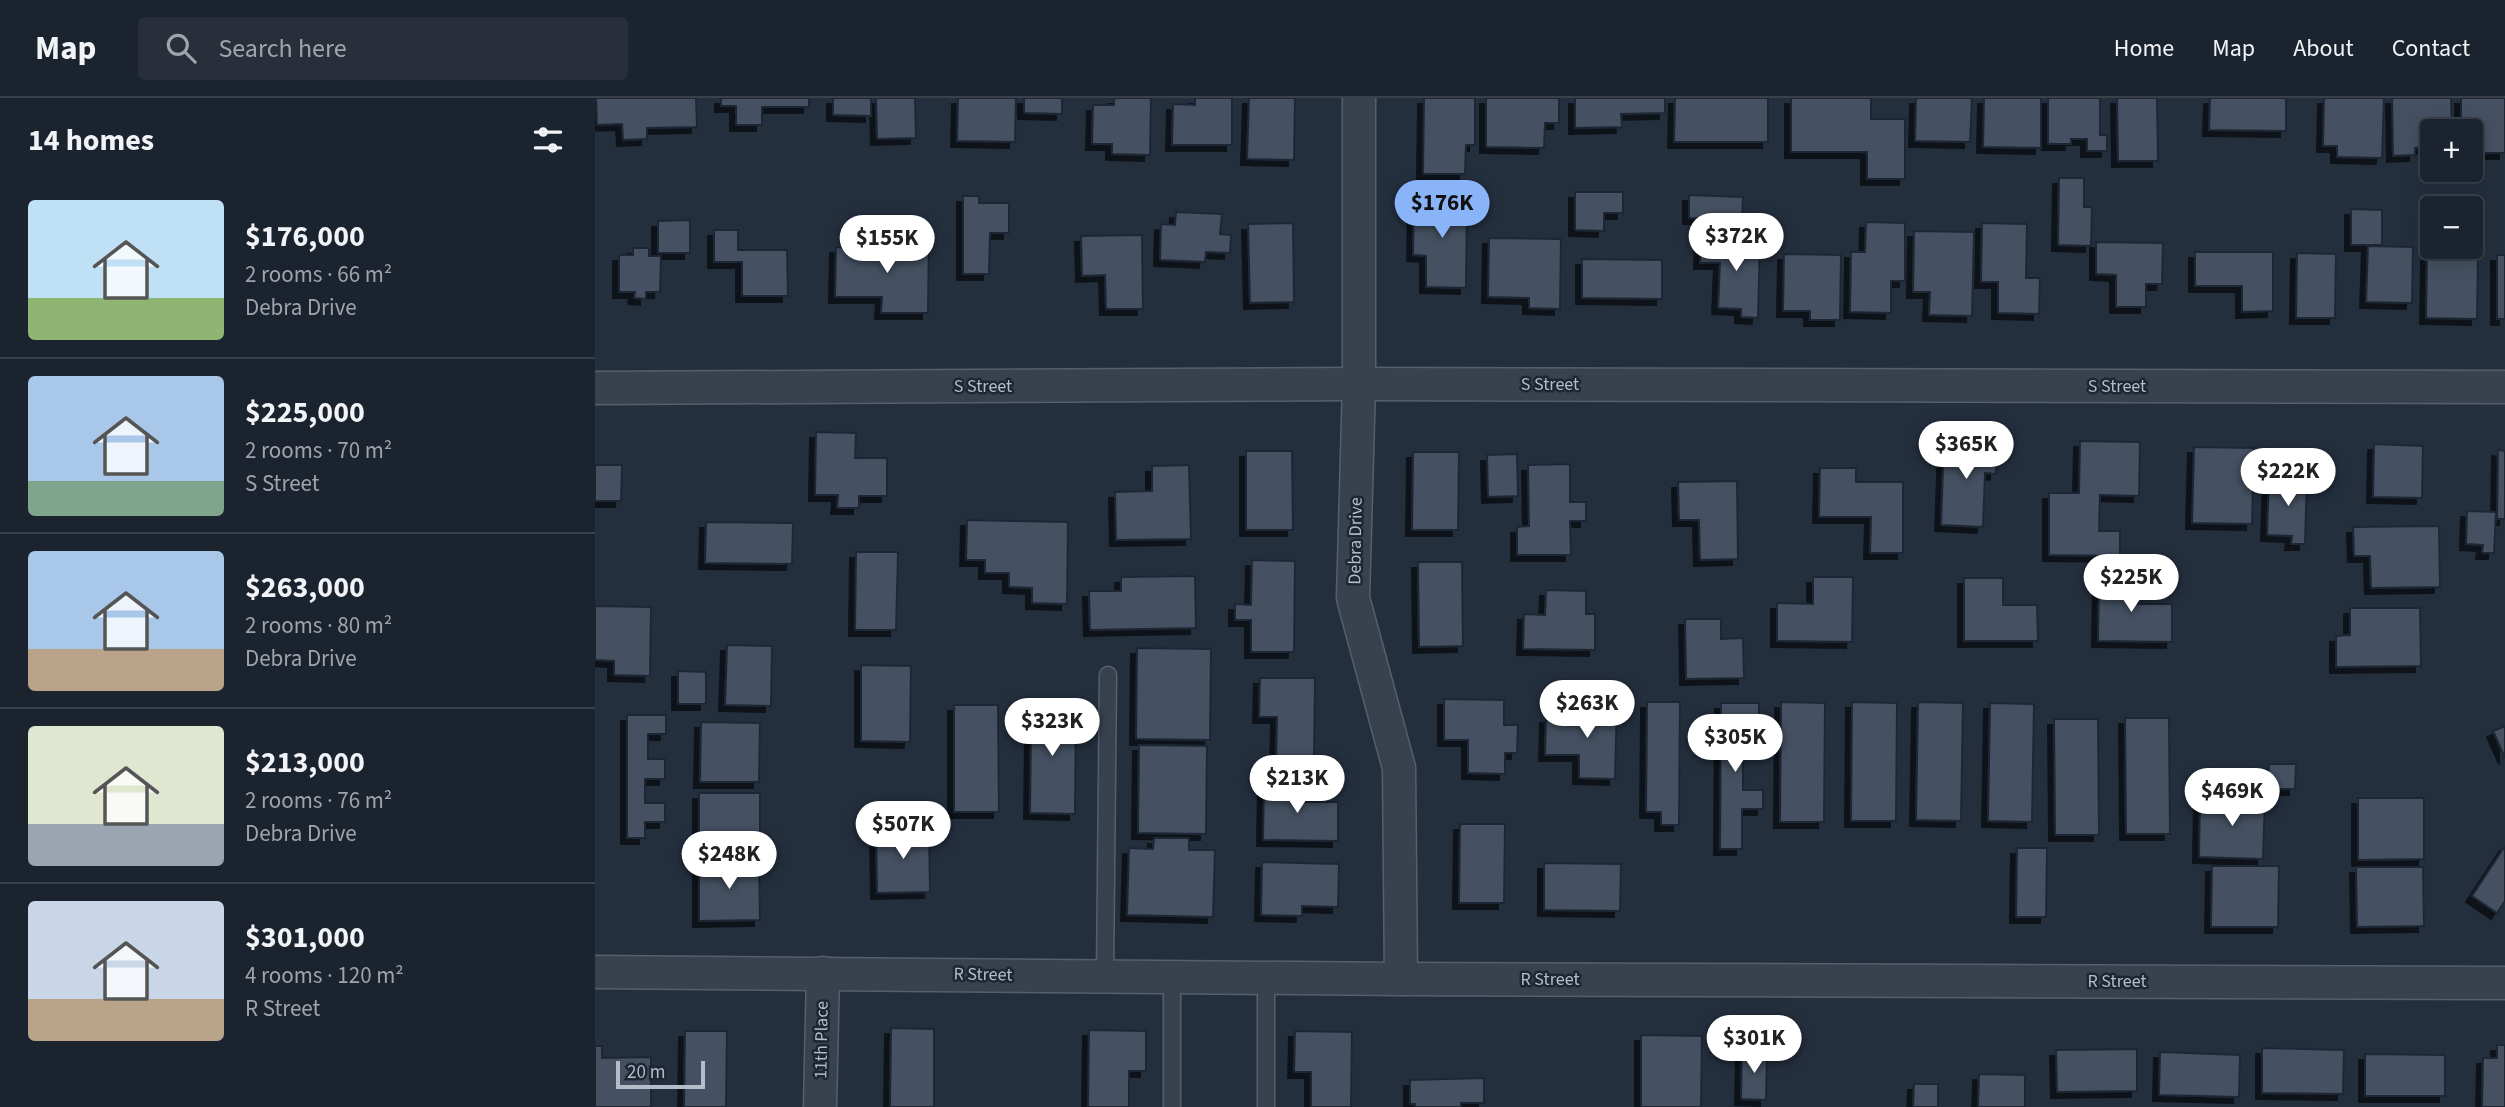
<!DOCTYPE html>
<html lang="en">
<head>
<meta charset="utf-8">
<style>
	:root { --surface:#1b232e; --page:#282f3a; --text:#f1f3f6; --muted:#a0a4aa; --line:#39404a; --accent:#8ab4f8 }
	body { margin:0; font-family:"Source Sans 3",sans-serif; background:var(--page); color:var(--text); height:100vh; display:flex; flex-direction:column; font-size:26px; white-space:nowrap }
	* { box-sizing:border-box; margin:0 }
	p { font-size:23px; color:var(--muted) }
	.icon { flex:none; width:38px; height:38px; fill:none; stroke:currentColor; stroke-width:2; stroke-linecap:round; stroke-linejoin:round }
	.map { position:relative; flex:1; overflow:hidden }
	.sheet { display:flex; flex-direction:column; background:var(--surface); width:595px }
	.sheet>* { flex:none }
	.tools { position:absolute; left:1825px; top:21px; display:grid; gap:14px }
	.tools a { display:grid; place-items:center; width:63px; height:63px; border-radius:7px; background:var(--surface); box-shadow:0 4px 18px #0003,0 0 0 2px var(--line); font-size:35px }
	.scale { position:absolute; left:21px; bottom:18px; width:89px; box-sizing:border-box; padding-left:7px; border:4px solid #b4bcc9; border-top:0; font-size:19px; line-height:24px; white-space:nowrap; color:#b4bcc9; -webkit-text-stroke:5px #1d2633; paint-order:stroke }
	.price { position:absolute; translate:-50% -60px; padding:0 16px; border-radius:24px; background:#fff; color:#222; font-size:23px; line-height:46px; filter:drop-shadow(0 2px 4px #0008) }
	.price::after { content:''; position:absolute; left:50%; top:42px; width:21px; height:16px; margin-left:-10px; background:inherit; clip-path:polygon(0 0,100% 0,50% 100%) }
	.price.selected { background:var(--accent); color:#111 }
	ul { padding:0; list-style:none }
	li { display:flex; align-items:center; gap:21px; height:175px; padding:0 28px }
	li+li { border-top:2px solid var(--line) }
	li span { display:grid; place-items:center; flex:none; width:196px; height:140px; border-radius:7px; color:#555 }
	li>.icon { margin-inline-start:auto }
	span .icon { width:84px; height:84px; fill:#fffc; stroke-width:1 }
	li b { font-size:30px }
	h2 { display:flex; justify-content:space-between; align-items:center; height:84px; padding:0 28px; font-size:30px }
	header { display:flex; align-items:center; gap:42px; box-sizing:border-box; height:98px; padding:0 35px; background:var(--surface); border-bottom:2px solid var(--line) }
	header strong { font-size:33px }
	nav { display:flex; gap:38px; margin-inline-start:auto; font-size:24px }
	.search { width:490px; height:63px; background:var(--page); display:flex; align-items:center; gap:18px; box-sizing:border-box; padding:0 24px; border-radius:7px; color:var(--muted); font-size:26px }
	main { display:flex; flex:1; min-height:0 }
	.map>svg:first-child { display:block }
</style>
</head>
<body>
<header>
<strong>Map</strong>
<div class="search"><svg class="icon" aria-label="search" viewBox="0 0 24 24"><circle cx="10" cy="10" r="6"/><path d="M15 15l6 6"/></svg>Search here</div>
<nav><a>Home</a><a>Map</a><a>About</a><a>Contact</a></nav>
</header>
<main>
<section class="sheet">
<h2>14 homes<svg class="icon" aria-label="filters" viewBox="0 0 24 24"><path d="M4 7h16M4 17h16"/><circle cx="9" cy="7" r="2"/><circle cx="15" cy="17" r="2"/></svg></h2>
<ul>
<li><span style="background:linear-gradient(#bfe0f5 70%,#8fb573 0)"><svg class="icon" aria-label="home" viewBox="0 0 24 24"><path d="M3 11l9-7 9 7M6 9v11h12V9"/></svg></span><div><b>$176,000</b><p>2 rooms · 66 m²</p><p>Debra Drive</p></div></li>
<li><span style="background:linear-gradient(#a9c7e8 75%,#7fa58c 0)"><svg class="icon" aria-label="home" viewBox="0 0 24 24"><path d="M3 11l9-7 9 7M6 9v11h12V9"/></svg></span><div><b>$225,000</b><p>2 rooms · 70 m²</p><p>S Street</p></div></li>
<li><span style="background:linear-gradient(#a9c7e8 70%,#b9a48a 0)"><svg class="icon" aria-label="home" viewBox="0 0 24 24"><path d="M3 11l9-7 9 7M6 9v11h12V9"/></svg></span><div><b>$263,000</b><p>2 rooms · 80 m²</p><p>Debra Drive</p></div></li>
<li><span style="background:linear-gradient(#dfe7d0 70%,#9aa5b1 0)"><svg class="icon" aria-label="home" viewBox="0 0 24 24"><path d="M3 11l9-7 9 7M6 9v11h12V9"/></svg></span><div><b>$213,000</b><p>2 rooms · 76 m²</p><p>Debra Drive</p></div></li>
<li><span style="background:linear-gradient(#c9d6e8 70%,#b9a48a 0)"><svg class="icon" aria-label="home" viewBox="0 0 24 24"><path d="M3 11l9-7 9 7M6 9v11h12V9"/></svg></span><div><b>$301,000</b><p>4 rooms · 120 m²</p><p>R Street</p></div></li>
</ul>
</section>
<div class="map">
<svg width="1910" height="1009" viewBox="0 0 1910 1009">
	<defs>
		<filter id="shadow"><feDropShadow dx="-6" dy="6" stdDeviation="0" flood-color="#0009"/></filter>
	</defs>
	<rect width="100%" height="100%" fill="#242f3e"/>
	<!-- building -->
	<g fill="#455162" stroke="#1f2835" stroke-width="2" filter="url(#shadow)">
		<path d="M1,0H101L102,29L52,30V41L28,42L27,26L2,27Z"/>
		<path d="M126,0H214V9H167V27H141V8H126Z"/>
		<path d="M238,0H276V18L238,17Z"/>
		<path d="M281,0H320L321,40L282,41Z"/>
		<path d="M363,0H421L420,44L362,43Z"/>
		<path d="M429,0H467V16L429,15Z"/>
		<path d="M519,0H556L555,57L517,56V46H497L498,7H519Z"/>
		<path d="M600,0H637V47H577L578,6L600,7Z"/>
		<path d="M654,0H700L699,62L652,61Z"/>
		<path d="M829,0H880V47H871L870,76H828Z"/>
		<path d="M891,0H964V25H950L949,50L891,49Z"/>
		<path d="M980,0H1070V15L1026,16L1027,29L980,30Z"/>
		<path d="M1080,0H1173V44H1079Z"/>
		<path d="M1196,0H1276V21H1310V81H1272V54H1196Z"/>
		<path d="M1321,0H1377L1375,44L1320,43Z"/>
		<path d="M1389,0H1446V50L1388,49Z"/>
		<path d="M1453,0H1505V37H1512V53H1492V41H1476V46H1453Z"/>
		<path d="M1522,0H1562L1563,63H1523Z"/>
		<path d="M1615,0H1691V33L1614,32Z"/>
		<path d="M1729,0H1789L1787,60L1742,59V48H1728Z"/>
		<path d="M1797,0H1856L1857,33H1838V49L1820,50V57L1798,58Z"/>
		<path d="M1866,0H1910V55H1876V33H1866Z"/>
		<path d="M1464,80H1489V109H1497L1496,148L1463,147Z"/>
		<path d="M980,94H1028V115H1009V133L980,132Z"/>
		<path d="M1094,97L1148,99L1147,121L1094,120Z"/>
		<path d="M368,98H384V105H414V135H395L394,176H368Z"/>
		<path d="M819,99L872,100L871,190L831,189V158L818,157Z"/>
		<path d="M1756,111L1787,112V147H1756Z"/>
		<path d="M581,114L627,116L625,136L636,137L635,155L611,154L610,164L565,162L566,126L580,127Z"/>
		<path d="M95,122V155H63V123Z"/>
		<path d="M1271,124L1310,125V183H1296V215L1255,214L1256,154H1270Z"/>
		<path d="M698,125L699,204L655,205L653,126Z"/>
		<path d="M1387,125L1432,126L1431,180H1445L1444,216L1403,215V184H1386Z"/>
		<path d="M119,132H143V152H192L193,198H147V164H119Z"/>
		<path d="M1319,133L1379,134L1377,218L1334,217L1335,194H1318Z"/>
		<path d="M313,136H334L333,215H286L287,199H240L241,149L313,150Z"/>
		<path d="M547,137L548,211H511L510,177L487,178L486,138Z"/>
		<path d="M894,140L966,141L965,211L934,210V200L893,199Z"/>
		<path d="M1106,141L1165,143L1163,220L1146,219V211L1123,210L1125,165H1105Z"/>
		<path d="M1501,144L1568,145L1567,186H1551V209H1521V177L1501,176Z"/>
		<path d="M1773,148L1818,149L1817,205L1771,204Z"/>
		<path d="M38,150H54V158H66L65,194H51V201L39,200L40,194H24V157H38Z"/>
		<path d="M1600,154H1678V213L1647,214V188H1600Z"/>
		<path d="M1702,155L1741,156L1740,220H1701Z"/>
		<path d="M1189,156L1246,157L1245,222H1215V213H1188Z"/>
		<path d="M1832,157L1883,158L1882,221L1831,220Z"/>
		<rect x="1902" y="157" width="8" height="64"/>
		<path d="M987,161L1067,162V201L987,200Z"/>
		<path d="M221,334L261,335L260,360H292V398H264V410H242L243,397H220Z"/>
		<path d="M1349,341L1402,343L1401,376L1390,375L1388,429L1346,427Z"/>
		<path d="M1485,343L1545,344L1544,398L1505,397L1504,433H1525V458L1454,457V395H1484Z"/>
		<path d="M1779,346L1828,348L1827,400L1778,399Z"/>
		<path d="M1599,349L1659,350L1657,426L1597,425Z"/>
		<path d="M1903,352L1910,353V421H1902Z"/>
		<path d="M651,353H697L698,432H651Z"/>
		<path d="M818,354H864L863,432H817Z"/>
		<path d="M922,356L923,398L893,399L892,357Z"/>
		<path d="M975,366V404H991V423H975L976,457H922V429L934,428L933,367Z"/>
		<path d="M0,367H27L26,403H0Z"/>
		<path d="M594,367L596,441L521,442L520,394L557,393V368Z"/>
		<path d="M1225,370H1261V384H1308V455H1275L1276,419H1224Z"/>
		<path d="M1674,378L1712,379L1710,446H1696L1697,438L1672,437Z"/>
		<path d="M1142,383L1143,461L1105,462L1104,422H1084L1083,384Z"/>
		<path d="M1872,413L1901,414L1899,455H1887L1888,447L1871,446Z"/>
		<path d="M372,422L473,424L472,506L437,505V490L414,489V475H390V462H371Z"/>
		<path d="M111,424L198,425L197,466L110,465Z"/>
		<path d="M1844,428L1845,489L1776,490L1775,458H1759L1758,429Z"/>
		<path d="M261,454H303L301,532H260Z"/>
		<path d="M657,462L700,463L699,554H656V522H640V506L656,507Z"/>
		<path d="M823,464H867L868,548L824,549Z"/>
		<path d="M600,478L601,530L495,532L494,493H526V479Z"/>
		<path d="M1218,479H1258L1257,544L1182,543V505L1218,506Z"/>
		<path d="M1504,479L1543,480V506H1577V544L1503,543Z"/>
		<path d="M1369,480H1408V507H1442L1443,543H1369Z"/>
		<path d="M951,492L991,493V516H1000V552L928,551L929,516L950,517Z"/>
		<path d="M0,508L56,509L55,578L19,577V563L0,562Z"/>
		<path d="M1755,510H1825L1826,568L1741,569V538L1755,537Z"/>
		<path d="M1090,521H1126V541L1148,540L1149,580L1091,581Z"/>
		<path d="M132,547L177,548L176,608L130,607Z"/>
		<path d="M542,550L616,551L615,642L541,641Z"/>
		<path d="M266,567L316,568L315,644L266,643Z"/>
		<path d="M83,573L111,574V606H83Z"/>
		<path d="M665,580H720L719,662H681L682,619H664Z"/>
		<path d="M849,601L909,602V627H923L922,655H910V676L873,675V642H849Z"/>
		<path d="M998,601L1022,602L1020,681L984,680V657H950L951,619L998,621Z"/>
		<path d="M1052,604H1085L1084,727H1066V714H1051Z"/>
		<path d="M1186,604L1230,605L1229,724H1185Z"/>
		<path d="M1257,604L1302,605L1301,723H1256Z"/>
		<path d="M1323,604L1368,605L1366,723L1321,722Z"/>
		<path d="M1126,605H1164V622H1148V692H1168V711H1147V751H1125Z"/>
		<path d="M1395,605L1439,606L1437,724L1393,723Z"/>
		<path d="M359,607H403L404,714H359Z"/>
		<path d="M426,608L481,609L480,716L435,715L436,628H426Z"/>
		<path d="M32,617H71V636H53V661H70V681H50V705H70V724H50V740H32Z"/>
		<path d="M1530,620H1574L1575,736H1531Z"/>
		<path d="M1459,621H1503L1504,737H1460Z"/>
		<path d="M106,624L165,625L164,684H105Z"/>
		<path d="M1910,628V660L1898,633Z"/>
		<path d="M544,647L612,648L611,736L543,735Z"/>
		<path d="M1674,666H1701L1700,691H1673Z"/>
		<path d="M669,683H708V704H743V743L668,742Z"/>
		<rect x="104" y="695" width="61" height="56"/>
		<path d="M1605,700L1670,701L1668,761L1604,759Z"/>
		<path d="M1763,700H1829V761L1763,762Z"/>
		<path d="M865,726H910L909,805H864Z"/>
		<path d="M334,731L335,794L282,795L281,732Z"/>
		<path d="M559,740H594V752H620L618,819L532,817L534,750L558,751Z"/>
		<path d="M1910,748V803L1902,815L1877,798Z"/>
		<path d="M1422,750H1452L1451,819H1421Z"/>
		<path d="M164,762L165,822L104,823V763Z"/>
		<path d="M667,764L744,766L743,809L707,808V818L666,817Z"/>
		<path d="M949,765L1026,766L1025,813L949,812Z"/>
		<path d="M1617,768H1684L1683,829H1616Z"/>
		<path d="M1761,769H1828L1829,828L1762,829Z"/>
		<path d="M296,930L339,931V1009H295Z"/>
		<path d="M494,932L551,933V973H534V1009H493Z"/>
		<path d="M90,933H132L131,1009H89Z"/>
		<path d="M700,933L757,934L756,1009H716V974H699Z"/>
		<path d="M1046,937L1107,938L1106,1009H1046Z"/>
		<path d="M1902,947H1910V1009H1887L1888,960H1902Z"/>
		<path d="M0,948H7V960L56,959V1009H0Z"/>
		<path d="M1667,950L1749,952L1748,996L1667,995Z"/>
		<path d="M1542,951V993L1462,994L1461,952Z"/>
		<path d="M1147,952L1172,953L1171,1002L1146,1001Z"/>
		<path d="M1565,954L1645,957L1644,999L1564,997Z"/>
		<path d="M1770,956L1850,957V998H1770Z"/>
		<path d="M1384,976L1430,977V1009H1383Z"/>
		<path d="M889,980V1005H866V1009H820V1006H815V982Z"/>
		<path d="M1319,986H1343V1009H1318Z"/>
	</g>
	<g fill="none" stroke-linecap="round" stroke-linejoin="round">
		<defs>
			<g id="service">
				<path d="M510,878L513,577"/>
				<path d="M577,878V1009"/>
				<path d="M671,1009V879"/>
			</g>
			<g id="minor">
				<path d="M764,0V286L758,500L804,670L806,881"/>
				<path d="M0,290L764,286L1910,289"/>
				<path d="M0,874L806,881L1910,885"/>
				<path d="M225,1009L228,875"/>
			</g>
		</defs>
		<!-- service casing -->
		<use href="#service" stroke="#565f6c" stroke-width="19"/>
		<!-- minor casing -->
		<use href="#minor" stroke="#565f6c" stroke-width="35"/>
		<!-- service -->
		<use href="#service" stroke="#38414e" stroke-width="16"/>
		<!-- minor -->
		<use href="#minor" stroke="#38414e" stroke-width="32"/>
	</g>
	<g text-anchor="middle" stroke-width="5" stroke-linejoin="round" paint-order="stroke">
		<!-- street labels -->
		<g font-size="18" fill="#b4bcc9" stroke="#1d2633">
			<text x="955" y="292">S Street</text>
			<text x="388" y="294">S Street</text>
			<text x="1522" y="294">S Street</text>
			<text transform="translate(760 443) rotate(-89)" y="6">Debra Drive</text>
			<text transform="translate(388 876) rotate(1)" y="6">R Street</text>
			<text x="955" y="887">R Street</text>
			<text x="1522" y="889">R Street</text>
			<text transform="translate(226 942) rotate(-89)" y="6">11th Place</text>
		</g>
	</g>
</svg>
<div class="tools">
<a>+</a>
<a>−</a>
</div>
<div class="scale">20 m</div>
<b class="price selected" style="left:847px;top:142px">$176K</b>
<b class="price" style="left:1141px;top:175px">$372K</b>
<b class="price" style="left:292px;top:177px">$155K</b>
<b class="price" style="left:1371px;top:383px">$365K</b>
<b class="price" style="left:1693px;top:410px">$222K</b>
<b class="price" style="left:1536px;top:516px">$225K</b>
<b class="price" style="left:992px;top:642px">$263K</b>
<b class="price" style="left:457px;top:660px">$323K</b>
<b class="price" style="left:1140px;top:676px">$305K</b>
<b class="price" style="left:702px;top:717px">$213K</b>
<b class="price" style="left:1637px;top:730px">$469K</b>
<b class="price" style="left:308px;top:763px">$507K</b>
<b class="price" style="left:134px;top:793px">$248K</b>
<b class="price" style="left:1159px;top:977px">$301K</b>
</div>
</main>
</body>
</html>
